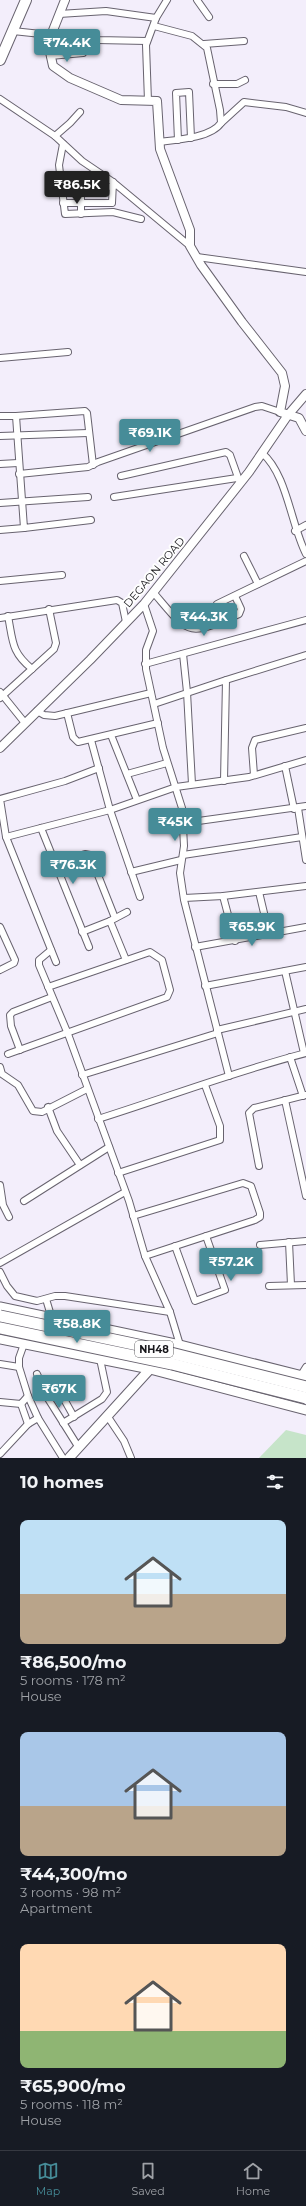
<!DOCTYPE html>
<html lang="en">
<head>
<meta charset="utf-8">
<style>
	:root { --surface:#171b24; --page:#242831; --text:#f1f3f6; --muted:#9ea1a6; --line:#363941; --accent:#468c98 }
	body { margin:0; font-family:Montserrat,sans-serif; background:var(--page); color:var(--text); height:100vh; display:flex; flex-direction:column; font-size:15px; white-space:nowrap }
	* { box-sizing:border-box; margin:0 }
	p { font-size:13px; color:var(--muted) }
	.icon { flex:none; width:22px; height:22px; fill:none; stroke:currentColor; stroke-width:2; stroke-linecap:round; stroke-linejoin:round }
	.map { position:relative; height:1458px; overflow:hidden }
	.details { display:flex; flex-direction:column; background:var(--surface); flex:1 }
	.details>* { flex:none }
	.price { position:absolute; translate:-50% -34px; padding:0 9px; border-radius:4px; background:var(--accent); color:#fff; font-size:13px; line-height:26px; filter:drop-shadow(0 1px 2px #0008) }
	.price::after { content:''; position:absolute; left:50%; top:24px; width:12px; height:9px; margin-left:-6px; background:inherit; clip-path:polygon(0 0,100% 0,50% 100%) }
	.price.current { background:#222; color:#fff }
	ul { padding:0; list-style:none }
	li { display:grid; align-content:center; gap:8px; height:212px; padding:0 20px }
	li span { display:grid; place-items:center; height:124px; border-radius:8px; color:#555 }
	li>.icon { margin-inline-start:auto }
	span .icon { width:72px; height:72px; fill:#fffc; stroke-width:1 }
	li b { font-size:17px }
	h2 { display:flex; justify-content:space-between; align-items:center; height:48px; padding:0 20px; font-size:17px }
	.dock { display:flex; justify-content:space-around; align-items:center; height:56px; border-top:1px solid var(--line); background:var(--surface); font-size:11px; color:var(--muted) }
	.dock a { display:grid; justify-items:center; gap:2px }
	.dock .current { color:var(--accent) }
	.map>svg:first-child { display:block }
</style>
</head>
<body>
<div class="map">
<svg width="306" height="1458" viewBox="0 0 306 1458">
	<rect width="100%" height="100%" fill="#f3eefb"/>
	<!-- green -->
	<path fill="#c6e4c9" d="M286,1430L306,1435V1458H259Z"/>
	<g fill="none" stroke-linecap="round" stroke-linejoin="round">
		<defs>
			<g id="minor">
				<path d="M197,0L209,17"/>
				<path d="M59,14L106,11L156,18"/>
				<path d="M154,26L192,36L207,48L220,110L221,123C211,138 176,140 159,142"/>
				<path d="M13,31L97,40L147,41"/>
				<path d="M204,44L244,41"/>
				<path d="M50,56L83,53"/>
				<path d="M213,84H237L245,80"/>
				<path d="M0,99L55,136L82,161L113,182L190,246"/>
				<path d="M148,101L146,45L156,18L167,0"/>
				<path d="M221,123L244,102L286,107L306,113"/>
				<path d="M55,136L70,123L80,112"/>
				<path d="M178,140L176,93L189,92L191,138"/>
				<path d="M63,144L59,165L65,214L113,212L141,219"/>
				<path d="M63,203H112L113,182"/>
				<path d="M81,214V187L86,185L113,187"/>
				<path d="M197,257L306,272"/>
				<path d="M0,358L68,352"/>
				<path d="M0,416H16L24,528L91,520"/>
				<path d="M16,416L85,411L87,413L93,465"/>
				<path d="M0,436L88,433"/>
				<path d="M262,453C287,474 291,525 306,554"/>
				<path d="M0,464L18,463"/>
				<path d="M19,474L88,467L98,462L255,407L262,406L280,412"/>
				<path d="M121,476L226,452L230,455L240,483"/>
				<path d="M114,497L237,478"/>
				<path d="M0,503L88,497"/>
				<path d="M0,530L24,528"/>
				<path d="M295,531L306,525"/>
				<path d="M244,556L258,584"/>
				<path d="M0,581L62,575"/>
				<path d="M153,592C189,634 186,638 239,614L241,609L235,596"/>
				<path d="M144,604L153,631L146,650V669L163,748L182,808L184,846L180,873L184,900L229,1076"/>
				<path d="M217,604L306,561"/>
				<path d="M8,616C13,641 11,652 32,669"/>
				<path d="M0,618L117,600L122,603L126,622"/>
				<path d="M183,654L187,692L192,784"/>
				<path d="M145,664L306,620"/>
				<path d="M0,692L25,723"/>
				<path d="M0,698L54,649L56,643L49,609"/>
				<path d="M154,704L226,680"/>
				<path d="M37,711L44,715L55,716L151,693"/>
				<path d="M67,713L73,737L78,742L158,723"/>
				<path d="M111,735L137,800"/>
				<path d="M91,740L110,810L140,897"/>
				<path d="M285,766L294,809"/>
				<path d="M127,774L167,763"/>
				<path d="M254,775L252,748L255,740L306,728"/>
				<path d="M224,781L226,680L306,655"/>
				<path d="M298,808L306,860"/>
				<path d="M184,823L306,806"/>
				<path d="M41,828L89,947"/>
				<path d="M6,837L110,810L176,787L249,777L306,760"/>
				<path d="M183,855L302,837"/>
				<path d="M54,864L85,854L90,855L115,918"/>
				<path d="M131,872L181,860"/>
				<path d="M259,892L269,934"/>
				<path d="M223,896L235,941"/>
				<path d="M184,898L223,896L306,886"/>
				<path d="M110,921L126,960"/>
				<path d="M0,927L15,960L14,963L0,970"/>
				<path d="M82,932L110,921L127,912"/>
				<path d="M195,947L306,927"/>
				<path d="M51,950L39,960V965L68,1034L129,1201L145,1256L170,1312L180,1345"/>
				<path d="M56,962L6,837L0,799L65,781L99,768"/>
				<path d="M285,971L304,1053"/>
				<path d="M205,986L306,967"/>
				<path d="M217,1030L306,1009"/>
				<path d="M20,1050L11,1026L10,1015L13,1012L52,997"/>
				<path d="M8,1054L167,997L170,990L162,960L150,952L48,987"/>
				<path d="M290,1057L303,1096"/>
				<path d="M0,1067L2,1074L18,1085L33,1111L42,1112L87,1089"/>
				<path d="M82,1075L218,1033"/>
				<path d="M285,1100L306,1196"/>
				<path d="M48,1107L57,1131L80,1165"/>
				<path d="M98,1119C168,1097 236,1071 306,1053"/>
				<path d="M259,1166L249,1113L254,1108L306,1095"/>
				<path d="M118,1173L220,1140V1126L205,1085"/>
				<path d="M0,1185L3,1205L9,1217"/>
				<path d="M24,1201L109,1147"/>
				<path d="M133,1216L243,1183L251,1186L260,1213V1217L255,1220L145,1256"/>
				<path d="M289,1242L291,1285"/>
				<path d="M260,1245L306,1241"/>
				<path d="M175,1246L195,1301L225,1290L206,1236"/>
				<path d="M0,1263L125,1192"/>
				<path d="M0,1272L7,1286L15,1296L37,1301L55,1296H65L170,1312"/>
				<path d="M269,1286L306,1285"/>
				<path d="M46,1299L52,1319"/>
				<path d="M24,1344L19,1358V1367L28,1396L38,1418L63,1458"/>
				<path d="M0,1364L19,1367"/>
				<path d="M37,1374L47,1397L79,1448"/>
				<path d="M301,1375L306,1367"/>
				<path d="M60,1392L74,1417"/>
				<path d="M0,1402L21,1404L28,1396"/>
				<path d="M21,1404L28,1424"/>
				<path d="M108,1417L124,1441L131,1458"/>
				<path d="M63,1423L102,1399L107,1392L100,1359"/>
				<path d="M0,1454L28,1424L38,1418"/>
			</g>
			<g id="tertiary">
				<path d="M65,0L48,43L53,66L70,78L121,100L157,101L160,149L190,230V246L201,265L242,322L282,373L285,386L280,412L299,418L306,431"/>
				<path d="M0,748L90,660L144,604L249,472L288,415L306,394"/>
			</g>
			<g id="secondary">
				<path d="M0,1307L180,1345L306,1377"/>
				<path d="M0,1339L150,1369L306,1410"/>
				<path d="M69,1458L150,1369"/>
			</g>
			<path id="primary" d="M0,60L26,0"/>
		</defs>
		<!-- minor casing -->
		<use href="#minor" stroke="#68636f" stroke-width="8"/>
		<!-- tertiary casing -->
		<use href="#tertiary" stroke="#68636f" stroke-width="10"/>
		<!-- secondary casing -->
		<use href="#secondary" stroke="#68636f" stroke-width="11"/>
		<!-- primary casing -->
		<use href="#primary" stroke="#68636f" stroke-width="12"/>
		<!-- minor -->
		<use href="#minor" stroke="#fff" stroke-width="6"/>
		<!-- tertiary -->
		<use href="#tertiary" stroke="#fff" stroke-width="8"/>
		<!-- secondary -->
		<use href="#secondary" stroke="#fff" stroke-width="9"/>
		<!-- primary -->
		<use href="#primary" stroke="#fff" stroke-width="10"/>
		<defs>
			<g id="trunk-bridge">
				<path d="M0,1316L143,1346L306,1387"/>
				<path d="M0,1328L172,1364L306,1398"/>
			</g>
		</defs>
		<!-- trunk-bridge casing -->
		<use href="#trunk-bridge" stroke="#68636f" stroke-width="13" stroke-linecap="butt"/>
		<!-- trunk-bridge -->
		<use href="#trunk-bridge" stroke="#fff" stroke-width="11"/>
	</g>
	<g text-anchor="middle" stroke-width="4" stroke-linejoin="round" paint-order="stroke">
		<!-- shield labels -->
		<rect fill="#fefefe" stroke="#5d5c5f" stroke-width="1" x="135" y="1341" width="38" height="16" rx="3"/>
		<g font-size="10" font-weight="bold" fill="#18171b">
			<text x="154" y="1353">NH48</text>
		</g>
		<!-- street labels -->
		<g font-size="11" fill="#18171b" stroke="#fefefe">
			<text transform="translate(154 572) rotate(-50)" y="4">DEGAON ROAD</text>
		</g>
	</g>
</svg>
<b class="price" style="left:67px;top:63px">₹74.4K</b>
<b class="price current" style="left:77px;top:205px">₹86.5K</b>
<b class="price" style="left:150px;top:453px">₹69.1K</b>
<b class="price" style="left:204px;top:637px">₹44.3K</b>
<b class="price" style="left:175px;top:842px">₹45K</b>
<b class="price" style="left:73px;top:885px">₹76.3K</b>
<b class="price" style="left:252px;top:947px">₹65.9K</b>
<b class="price" style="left:231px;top:1282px">₹57.2K</b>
<b class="price" style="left:77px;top:1344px">₹58.8K</b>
<b class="price" style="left:59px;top:1409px">₹67K</b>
</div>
<section class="details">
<h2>10 homes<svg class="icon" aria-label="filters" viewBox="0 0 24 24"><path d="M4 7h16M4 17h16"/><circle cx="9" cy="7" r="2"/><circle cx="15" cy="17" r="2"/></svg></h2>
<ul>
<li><span style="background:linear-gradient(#bfe0f5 60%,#b9a48a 0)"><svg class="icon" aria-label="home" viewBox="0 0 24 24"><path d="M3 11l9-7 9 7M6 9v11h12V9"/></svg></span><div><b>₹86,500/mo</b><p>5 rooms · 178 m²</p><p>House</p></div></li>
<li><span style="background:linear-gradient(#a9c7e8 60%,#b9a48a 0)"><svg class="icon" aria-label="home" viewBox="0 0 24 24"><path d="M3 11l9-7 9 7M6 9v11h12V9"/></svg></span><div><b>₹44,300/mo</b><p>3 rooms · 98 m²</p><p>Apartment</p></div></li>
<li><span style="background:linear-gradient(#ffd9b3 70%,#8fb573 0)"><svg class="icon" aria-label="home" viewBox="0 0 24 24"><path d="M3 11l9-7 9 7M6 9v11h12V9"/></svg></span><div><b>₹65,900/mo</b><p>5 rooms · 118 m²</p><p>House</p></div></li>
</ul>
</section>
<nav class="dock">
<a class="current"><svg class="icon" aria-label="map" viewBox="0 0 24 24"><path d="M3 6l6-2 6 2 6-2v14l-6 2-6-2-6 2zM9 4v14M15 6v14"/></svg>Map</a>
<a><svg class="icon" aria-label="saved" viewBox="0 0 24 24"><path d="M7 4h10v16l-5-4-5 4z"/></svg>Saved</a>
<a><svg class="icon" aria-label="home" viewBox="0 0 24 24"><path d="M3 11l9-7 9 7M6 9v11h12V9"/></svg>Home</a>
</nav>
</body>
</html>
